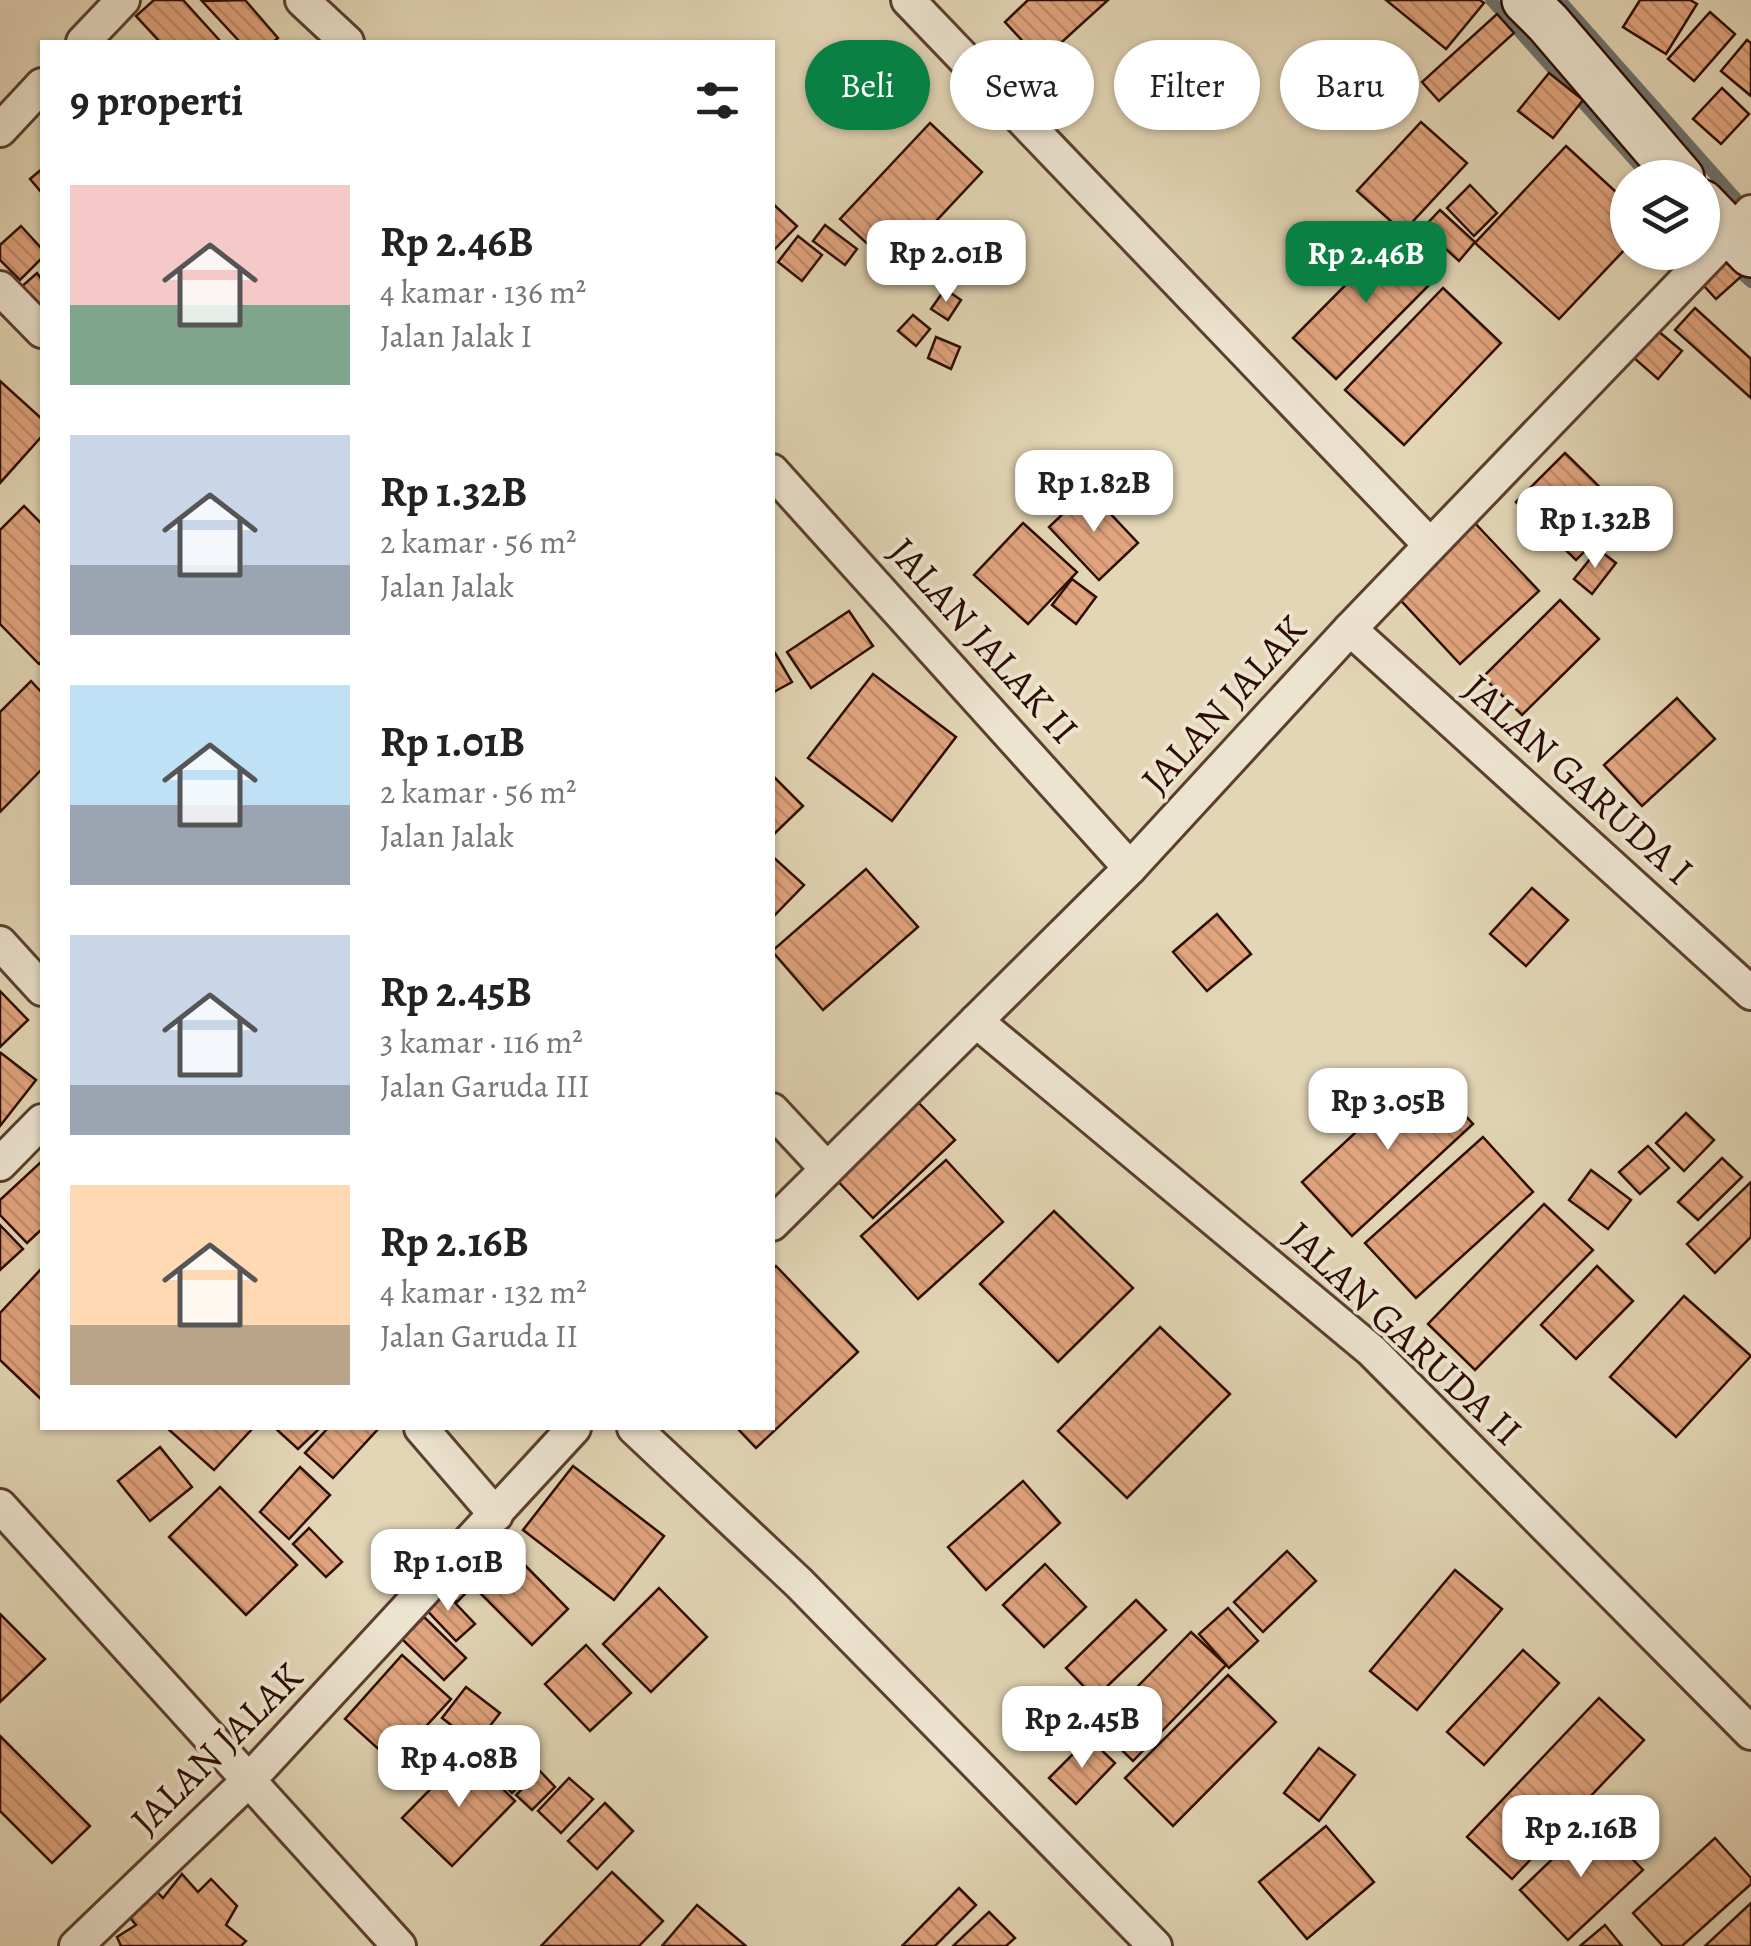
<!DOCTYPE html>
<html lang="id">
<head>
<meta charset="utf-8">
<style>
	:root { --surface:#fff; --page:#f2f2f2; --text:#222; --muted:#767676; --accent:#0b8043 }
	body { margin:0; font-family:Alegreya,serif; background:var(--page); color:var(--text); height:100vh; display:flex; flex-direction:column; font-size:38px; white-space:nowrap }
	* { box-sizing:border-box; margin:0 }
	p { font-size:32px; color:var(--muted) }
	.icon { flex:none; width:55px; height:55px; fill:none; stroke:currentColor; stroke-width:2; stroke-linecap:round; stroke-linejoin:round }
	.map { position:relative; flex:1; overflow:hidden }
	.panel { position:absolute; left:40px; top:40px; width:735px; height:1390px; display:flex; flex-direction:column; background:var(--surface); border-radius:0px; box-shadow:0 2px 8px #0004 }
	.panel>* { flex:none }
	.top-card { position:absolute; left:805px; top:40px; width:795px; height:90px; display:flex; gap:20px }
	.fabs { position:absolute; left:1610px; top:160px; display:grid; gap:20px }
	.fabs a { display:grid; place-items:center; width:110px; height:110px; border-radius:50%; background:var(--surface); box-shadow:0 2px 8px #0004; font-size:50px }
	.price { position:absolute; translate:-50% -85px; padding:0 22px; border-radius:20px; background:#fff; color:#222; font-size:32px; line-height:65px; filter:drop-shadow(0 2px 5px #0008) }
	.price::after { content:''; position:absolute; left:50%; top:60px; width:30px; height:22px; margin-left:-15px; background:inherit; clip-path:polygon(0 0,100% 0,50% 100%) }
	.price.on { background:var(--accent); color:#fff }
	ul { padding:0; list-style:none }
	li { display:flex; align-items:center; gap:30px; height:250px; padding:0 30px }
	li span { display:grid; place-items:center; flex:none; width:280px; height:200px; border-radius:0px; color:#555 }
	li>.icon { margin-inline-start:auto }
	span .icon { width:120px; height:120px; fill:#fffc; stroke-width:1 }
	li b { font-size:42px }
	h2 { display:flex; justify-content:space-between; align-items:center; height:120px; padding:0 30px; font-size:42px }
	.pill { padding:0 35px; border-radius:45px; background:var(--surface); box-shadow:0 2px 8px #0004; font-size:35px; line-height:90px }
	.pill.on { background:var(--accent); color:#fff }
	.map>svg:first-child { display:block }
</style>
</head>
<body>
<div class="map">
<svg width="1751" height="1946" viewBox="0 0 1751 1946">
	<defs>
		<pattern id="building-back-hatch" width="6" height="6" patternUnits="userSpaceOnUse" patternTransform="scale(2.5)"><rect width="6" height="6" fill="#e1a47e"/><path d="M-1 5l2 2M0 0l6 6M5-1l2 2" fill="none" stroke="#c18c6b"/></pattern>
	</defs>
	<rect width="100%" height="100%" fill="#e3d6b6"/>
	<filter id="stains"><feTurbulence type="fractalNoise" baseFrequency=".002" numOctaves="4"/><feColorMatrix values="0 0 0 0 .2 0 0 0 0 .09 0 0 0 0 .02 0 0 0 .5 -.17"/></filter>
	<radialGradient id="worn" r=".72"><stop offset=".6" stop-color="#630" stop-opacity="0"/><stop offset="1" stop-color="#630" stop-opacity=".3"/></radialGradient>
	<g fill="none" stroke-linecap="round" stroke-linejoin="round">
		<!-- stream -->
		<g stroke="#6e736f" stroke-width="12">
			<path d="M1491,0L1650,178"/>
			<path d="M1560,0L1749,213"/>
			<path d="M1731,264L1751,282"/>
		</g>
	</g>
	<!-- building -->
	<g fill="url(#building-back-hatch)" stroke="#2d0c02" stroke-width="2.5">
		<path d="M154,0H183L221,42H160L136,16Z"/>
		<path d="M245,0L278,38L273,42H240L202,1Z"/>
		<path d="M1028,0H1108L1041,61L1005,22Z"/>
		<path d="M1386,0H1480L1484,3L1446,49Z"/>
		<path d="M1640,0H1690L1697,4L1666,54L1623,27Z"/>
		<path d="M1710,12L1735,34L1694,81L1668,59Z"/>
		<path d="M1497,14L1514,33L1439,101L1422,82Z"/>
		<path d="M1747,40L1751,43V96L1721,71Z"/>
		<path d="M1328,54L1373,92L1347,121L1303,84Z"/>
		<path d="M1549,73L1583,100L1553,138L1518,111Z"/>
		<path d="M1722,88L1749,114L1721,144L1693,119Z"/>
		<path d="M1421,122L1467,163L1403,232L1357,191Z"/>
		<path d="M930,123L982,172L893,267L840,219Z"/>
		<path d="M1566,146L1628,203V246L1559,319L1475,243Z"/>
		<path d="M42,169V193L30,179Z"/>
		<path d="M1470,185L1497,213L1474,236L1447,208Z"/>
		<path d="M772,203L797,226L772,252Z"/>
		<path d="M1440,210L1475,242L1459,261L1423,228Z"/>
		<path d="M825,225L857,249L845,265L813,241Z"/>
		<path d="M21,226L42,249V258L20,280L0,260V245Z"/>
		<path d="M1396,234L1439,275L1336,379L1293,338Z"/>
		<path d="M798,236L822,255L802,281L778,262Z"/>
		<path d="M1724,251L1744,274L1716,299L1695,276Z"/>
		<path d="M37,273L42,280V313L20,288Z"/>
		<path d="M1443,288L1501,343L1404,445L1345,390Z"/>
		<path d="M945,289L961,300L948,320L931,309Z"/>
		<path d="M1695,308L1751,359V398L1675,330Z"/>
		<path d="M913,315L930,329L916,346L898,331Z"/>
		<path d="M1658,331L1682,351L1658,379L1634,358Z"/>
		<path d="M936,337L960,347L951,369L928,358Z"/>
		<path d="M0,381L42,419V436L0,483Z"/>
		<path d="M1565,453L1624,511L1576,560L1516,502Z"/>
		<path d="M1088,490L1138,543L1099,580L1049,527Z"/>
		<path d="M24,506L42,524V661L39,664L0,624V530Z"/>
		<path d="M1472,520L1539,591L1460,664L1393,592Z"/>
		<path d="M1023,523L1077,572L1028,624L974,575Z"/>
		<path d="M1598,549L1616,563L1592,594L1574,579Z"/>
		<path d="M1072,579L1096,597L1076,624L1052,605Z"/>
		<path d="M1560,600L1599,639L1522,715L1483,677Z"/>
		<path d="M849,611L873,646L811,688L787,652Z"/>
		<path d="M775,653L792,682L772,693V654Z"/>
		<path d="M873,674L956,737L892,821L808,758Z"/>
		<path d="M31,681L42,693V769L0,812V712Z"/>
		<path d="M1677,698L1715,739L1642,806L1604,765Z"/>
		<path d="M772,775L803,806L772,836Z"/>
		<path d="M772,856L804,885L772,918Z"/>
		<path d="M866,869L918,927L823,1010L772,951Z"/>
		<path d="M1532,888L1568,920L1526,966L1490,934Z"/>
		<path d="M1217,914L1251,954L1207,991L1173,952Z"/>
		<path d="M0,991L28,1020L0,1047Z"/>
		<path d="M1,1053L36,1080L0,1126V1055Z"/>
		<path d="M1423,1070L1473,1124L1352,1236L1302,1182Z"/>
		<path d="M912,1096L955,1140L873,1218L831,1174Z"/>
		<path d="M1686,1113L1714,1140L1684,1171L1656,1143Z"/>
		<path d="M1483,1137L1533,1192L1416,1298L1365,1243Z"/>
		<path d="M1648,1146L1669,1168L1640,1194L1619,1172Z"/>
		<path d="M1722,1158L1742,1177L1698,1220L1678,1202Z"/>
		<path d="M946,1160L1003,1222L918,1299L861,1236Z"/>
		<path d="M42,1161V1229L27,1243L0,1215V1200Z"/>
		<path d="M1591,1170L1631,1200L1608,1229L1569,1200Z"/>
		<path d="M1751,1182V1237L1715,1273L1687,1244Z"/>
		<path d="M1544,1204L1593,1250L1475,1370L1428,1324Z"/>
		<path d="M1054,1211L1133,1288L1058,1362L980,1284Z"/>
		<path d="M0,1225L23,1249L0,1270Z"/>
		<path d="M776,1266L858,1352L756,1448L737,1428H772V1270Z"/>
		<path d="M1597,1266L1633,1301L1576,1359L1541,1325Z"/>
		<path d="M42,1268V1400L0,1360V1313Z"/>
		<path d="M1684,1296L1751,1356L1676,1437L1610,1377Z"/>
		<path d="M1160,1327L1230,1394L1127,1498L1058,1431Z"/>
		<path d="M167,1428H253L214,1470Z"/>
		<path d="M275,1428H320L298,1449Z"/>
		<path d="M328,1428H379L333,1478L305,1453Z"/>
		<path d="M160,1447L192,1487L150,1521L118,1481Z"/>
		<path d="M573,1466L664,1536L614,1600L523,1530Z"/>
		<path d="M300,1467L330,1495L289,1539L260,1512Z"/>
		<path d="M1023,1481L1060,1523L986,1590L948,1547Z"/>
		<path d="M220,1487L297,1565L246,1615L169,1537Z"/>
		<path d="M309,1528L342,1562L326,1577L293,1544Z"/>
		<path d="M504,1530L518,1544L502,1561L487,1546Z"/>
		<path d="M1287,1551L1316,1581L1263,1632L1234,1602Z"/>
		<path d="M484,1555L497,1569L478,1587L464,1574Z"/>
		<path d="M515,1555L568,1609L532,1645L478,1591Z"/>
		<path d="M1045,1564L1086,1607L1044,1647L1003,1605Z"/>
		<path d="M1455,1570L1502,1609L1417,1710L1370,1671Z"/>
		<path d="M446,1572L466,1593L457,1602L437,1580Z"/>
		<path d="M440,1587L475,1624L456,1641L421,1604Z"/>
		<path d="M659,1588L707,1637L651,1692L603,1644Z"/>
		<path d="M1136,1600L1166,1630L1095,1698L1066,1668Z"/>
		<path d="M1228,1608L1258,1641L1229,1668L1199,1634Z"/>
		<path d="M0,1614L45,1659L0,1702Z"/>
		<path d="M424,1617L466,1658L444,1680L402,1639Z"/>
		<path d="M1191,1632L1226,1665L1133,1761L1098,1727Z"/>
		<path d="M586,1645L631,1693L590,1731L545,1684Z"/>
		<path d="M1523,1650L1559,1683L1484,1765L1447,1732Z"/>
		<path d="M402,1655L451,1699L393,1762L345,1719Z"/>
		<path d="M1228,1675L1276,1722L1173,1826L1125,1778Z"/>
		<path d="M466,1687L500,1713L476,1744L442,1718Z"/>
		<path d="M1599,1698L1644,1740L1512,1879L1467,1837Z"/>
		<path d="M438,1729L455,1745L426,1776L408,1761Z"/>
		<path d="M0,1736L90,1826L52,1863L0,1811Z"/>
		<path d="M498,1737L534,1771L512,1793L477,1758Z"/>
		<path d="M1089,1738L1115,1763L1076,1804L1049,1778Z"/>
		<path d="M1319,1748L1355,1775L1319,1821L1284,1793Z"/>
		<path d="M466,1753L515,1801L452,1866L402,1818Z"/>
		<path d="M540,1771L555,1787L532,1810L516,1795Z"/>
		<path d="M569,1778L593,1799L561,1833L538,1811Z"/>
		<path d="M605,1803L633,1831L597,1869L568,1841Z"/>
		<path d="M1594,1819L1643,1870L1568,1940L1520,1890Z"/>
		<path d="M1326,1826L1374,1882L1307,1939L1259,1882Z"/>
		<path d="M1715,1838L1751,1878V1884L1682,1946H1663L1633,1913Z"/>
		<path d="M612,1872L663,1921L639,1946H541Z"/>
		<path d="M182,1874L198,1892L211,1879L237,1906L226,1925L246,1941L241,1946H121L117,1937L136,1925L123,1909L148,1882L163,1898Z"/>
		<path d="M959,1888L976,1905L935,1946H902Z"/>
		<path d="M1751,1903V1946H1705Z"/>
		<path d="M697,1905L746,1946H662Z"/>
		<path d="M989,1912L1015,1938L1006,1946H953Z"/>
		<path d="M1605,1925L1622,1946H1580Z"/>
	</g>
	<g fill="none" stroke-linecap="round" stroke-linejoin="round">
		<defs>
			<g id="minor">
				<path d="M302,0L347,42"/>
				<path d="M908,0L1430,545"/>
				<path d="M83,42L123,0"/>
				<path d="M0,130L42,85"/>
				<path d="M0,288L42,331"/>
				<path d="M772,471L1130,868"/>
				<path d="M1350,629L1751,993"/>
				<path d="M0,943L42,989"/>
				<path d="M976,1021L1372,1351L1751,1733"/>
				<path d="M772,1110L827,1169"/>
				<path d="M0,1164L42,1121"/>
				<path d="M772,1224L1130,868L1350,629L1751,212"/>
				<path d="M421,1428L496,1515"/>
				<path d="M634,1428L799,1583L1155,1946"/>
				<path d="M0,1506L399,1946"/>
				<path d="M76,1946L248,1781L574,1428"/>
			</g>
			<g id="secondary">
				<path d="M1525,0L1548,23L1681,178"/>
				<path d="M1702,203L1751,254"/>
			</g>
		</defs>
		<!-- minor casing -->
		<use href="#minor" stroke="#5a3e2f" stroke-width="38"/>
		<!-- secondary casing -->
		<use href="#secondary" stroke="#2d0c02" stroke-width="50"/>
		<!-- minor -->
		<use href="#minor" stroke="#ede4d0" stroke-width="32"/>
		<!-- secondary -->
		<use href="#secondary" stroke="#ede4d0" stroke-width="45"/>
	</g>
	<g text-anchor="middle" stroke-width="8" stroke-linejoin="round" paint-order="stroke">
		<!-- street labels -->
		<g font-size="40" fill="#2d0c02" stroke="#ede4d0">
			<text transform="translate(984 640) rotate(48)" y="14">JALAN JALAK II</text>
			<text transform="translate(1223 704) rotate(-48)" y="14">JALAN JALAK</text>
			<text transform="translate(1579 779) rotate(42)" y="14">JALAN GARUDA I</text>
			<text transform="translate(1404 1333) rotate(43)" y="14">JALAN GARUDA II</text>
			<text transform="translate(216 1748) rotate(-45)" y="14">JALAN JALAK</text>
		</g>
	</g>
	<rect width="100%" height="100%" filter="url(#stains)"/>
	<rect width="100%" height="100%" fill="url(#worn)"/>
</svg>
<div class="fabs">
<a><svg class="icon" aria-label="layers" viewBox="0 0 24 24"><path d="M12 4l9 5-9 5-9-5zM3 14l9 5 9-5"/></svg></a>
</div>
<b class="price" style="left:946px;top:305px">Rp 2.01B</b>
<b class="price on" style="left:1366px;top:306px">Rp 2.46B</b>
<b class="price" style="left:1094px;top:535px">Rp 1.82B</b>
<b class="price" style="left:1595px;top:571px">Rp 1.32B</b>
<b class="price" style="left:1388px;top:1153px">Rp 3.05B</b>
<b class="price" style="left:448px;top:1614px">Rp 1.01B</b>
<b class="price" style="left:1082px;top:1771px">Rp 2.45B</b>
<b class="price" style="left:459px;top:1810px">Rp 4.08B</b>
<b class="price" style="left:1581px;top:1880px">Rp 2.16B</b>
<div class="top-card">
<a class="pill on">Beli</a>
<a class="pill">Sewa</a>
<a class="pill">Filter</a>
<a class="pill">Baru</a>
</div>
<section class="panel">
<h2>9 properti<svg class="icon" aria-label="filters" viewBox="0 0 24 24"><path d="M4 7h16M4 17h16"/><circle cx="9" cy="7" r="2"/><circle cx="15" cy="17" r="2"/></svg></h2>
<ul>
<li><span style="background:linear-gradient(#f6c9c9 60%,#7fa58c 0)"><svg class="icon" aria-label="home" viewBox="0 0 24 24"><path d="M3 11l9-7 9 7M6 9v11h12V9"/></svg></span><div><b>Rp 2.46B</b><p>4 kamar · 136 m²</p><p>Jalan Jalak I</p></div></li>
<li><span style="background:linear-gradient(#c9d6e8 65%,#9aa5b1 0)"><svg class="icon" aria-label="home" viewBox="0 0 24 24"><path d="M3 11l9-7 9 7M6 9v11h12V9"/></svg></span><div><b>Rp 1.32B</b><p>2 kamar · 56 m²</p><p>Jalan Jalak</p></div></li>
<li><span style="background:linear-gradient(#bfe0f5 60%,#9aa5b1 0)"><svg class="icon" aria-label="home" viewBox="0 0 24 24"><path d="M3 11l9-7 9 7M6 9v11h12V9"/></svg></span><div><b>Rp 1.01B</b><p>2 kamar · 56 m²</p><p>Jalan Jalak</p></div></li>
<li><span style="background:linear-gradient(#c9d6e8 75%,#9aa5b1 0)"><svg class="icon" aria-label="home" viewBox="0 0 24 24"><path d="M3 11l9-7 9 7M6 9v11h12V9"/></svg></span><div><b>Rp 2.45B</b><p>3 kamar · 116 m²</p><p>Jalan Garuda III</p></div></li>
<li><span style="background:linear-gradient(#ffd9b3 70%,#b9a48a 0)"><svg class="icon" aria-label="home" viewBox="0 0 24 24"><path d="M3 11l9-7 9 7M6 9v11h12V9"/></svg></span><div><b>Rp 2.16B</b><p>4 kamar · 132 m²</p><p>Jalan Garuda II</p></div></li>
</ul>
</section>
</div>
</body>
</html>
